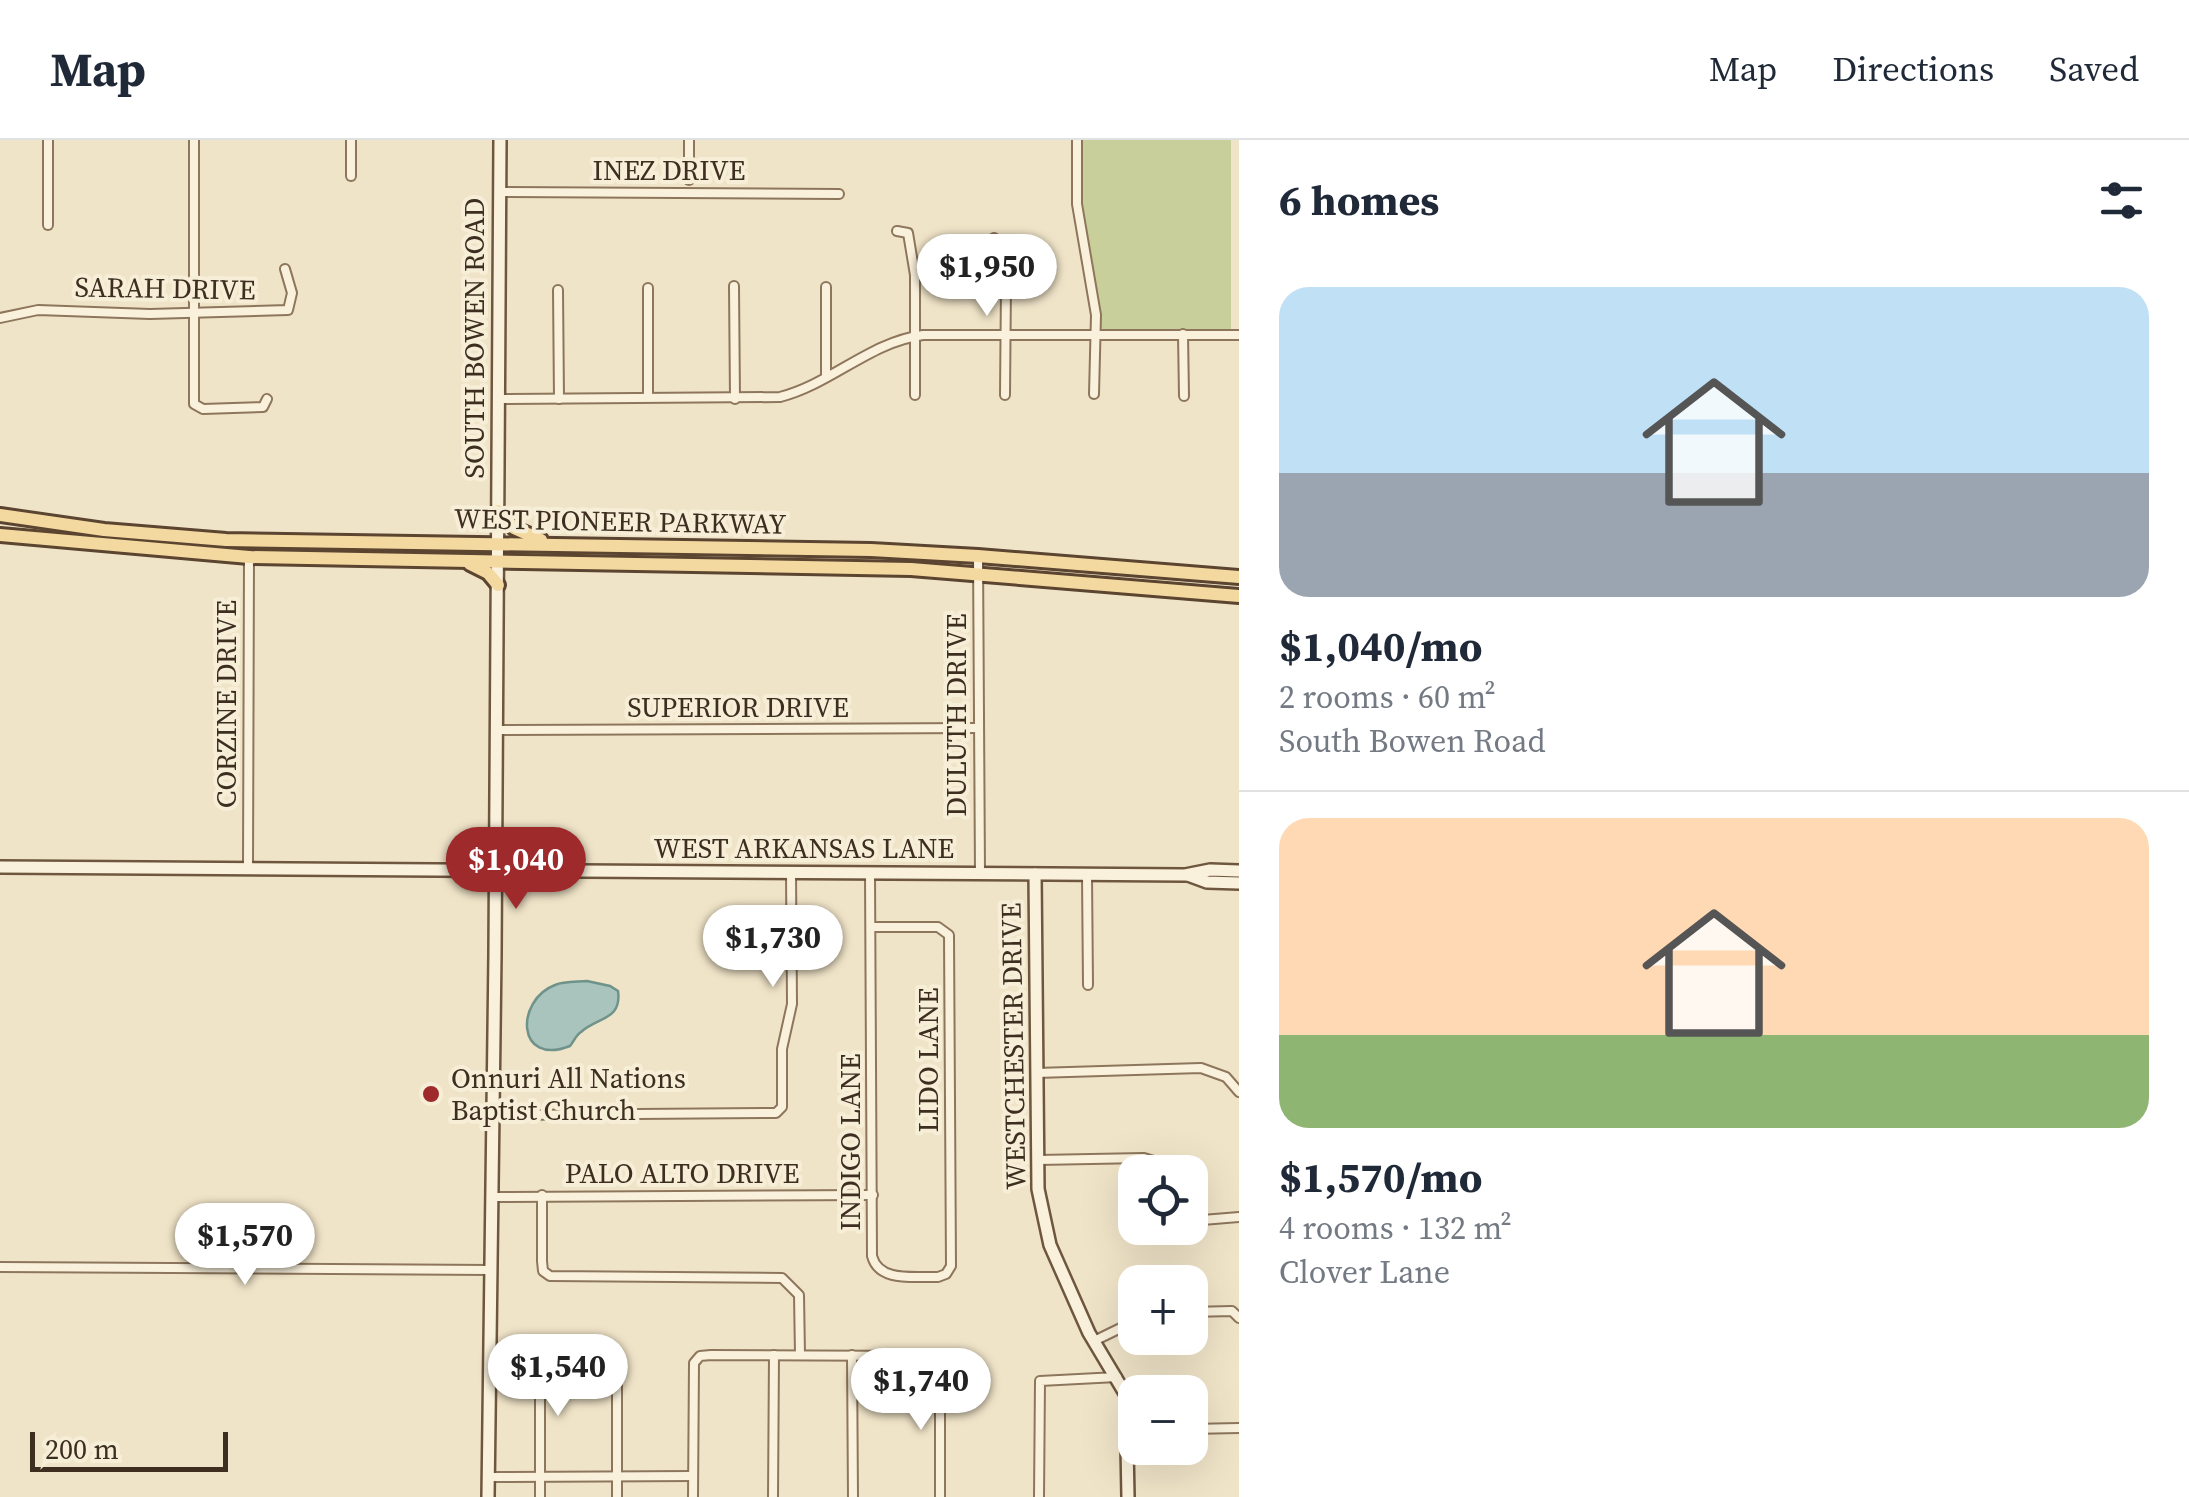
<!DOCTYPE html>
<html lang="en">
<head>
<meta charset="utf-8">
<style>
	:root { --surface:#fff; --page:#f2f2f3; --text:#1f2937; --muted:#747a83; --line:#e0e1e3; --accent:#9e2a2b }
	body { margin:0; font-family:"Source Serif 4",serif; background:var(--page); color:var(--text); height:100vh; display:flex; flex-direction:column; font-size:38px; white-space:nowrap }
	* { box-sizing:border-box; margin:0 }
	p { font-size:32px; color:var(--muted) }
	.icon { flex:none; width:55px; height:55px; fill:none; stroke:currentColor; stroke-width:2; stroke-linecap:round; stroke-linejoin:round }
	.map { position:relative; flex:1; overflow:hidden }
	.drawer { display:flex; flex-direction:column; background:var(--surface); width:950px }
	.drawer>* { flex:none }
	.fabs { position:absolute; left:1118px; top:1015px; display:grid; gap:20px }
	.fabs a { display:grid; place-items:center; width:90px; height:90px; border-radius:20px; background:var(--surface); box-shadow:0 10px 40px #0002; font-size:50px }
	.scale { position:absolute; left:30px; bottom:25px; width:198px; box-sizing:border-box; padding-left:10px; border:5px solid #3d2e20; border-top:0; font-size:28px; line-height:35px; white-space:nowrap; color:#3d2e20; -webkit-text-stroke:8px #f7eed8; paint-order:stroke }
	.price { position:absolute; translate:-50% -85px; padding:0 22px; border-radius:35px; background:#fff; color:#222; font-size:32px; line-height:65px; filter:drop-shadow(0 2px 5px #0008) }
	.price::after { content:''; position:absolute; left:50%; top:60px; width:30px; height:22px; margin-left:-15px; background:inherit; clip-path:polygon(0 0,100% 0,50% 100%) }
	.price.active { background:var(--accent); color:#fff }
	ul { padding:0; list-style:none }
	li { display:grid; align-content:center; gap:20px; height:530px; padding:0 40px }
	li+li { border-top:2px solid var(--line) }
	li span { display:grid; place-items:center; height:310px; border-radius:30px; color:#555 }
	li>.icon { margin-inline-start:auto }
	span .icon { width:180px; height:180px; fill:#fffc; stroke-width:1 }
	li b { font-size:42px }
	h2 { display:flex; justify-content:space-between; align-items:center; height:120px; padding:0 40px; font-size:42px }
	header { display:flex; align-items:center; gap:60px; box-sizing:border-box; height:140px; padding:0 50px; background:var(--surface); border-bottom:2px solid var(--line) }
	header strong { font-size:48px }
	nav { display:flex; gap:55px; margin-inline-start:auto; font-size:35px }
	main { display:flex; flex:1; min-height:0 }
	.map>svg:first-child { display:block }
</style>
</head>
<body>
<header>
<strong>Map</strong>
<nav><a>Map</a><a>Directions</a><a>Saved</a></nav>
</header>
<main>
<div class="map">
<svg width="1239" height="1357" viewBox="0 0 1239 1357">
	<rect width="100%" height="100%" fill="#f0e4c8"/>
	<!-- green -->
	<path fill="#c9cf9b" d="M1081,0H1231V189L1104,190L1099,187L1081,69Z"/>
	<!-- water -->
	<path fill="#a9c4bc" stroke="#6f938a" stroke-width="2.5" d="M587,841L610,846L618,851C622,880 598,877 581,892C576,895 574,901 570,906C516,927 515,860 555,845C564,841 577,842 587,841Z"/>
	<g fill="none" stroke-linecap="round" stroke-linejoin="round">
		<defs>
			<g id="street">
				<path d="M48,0V85"/>
				<path d="M194,0V264L203,269L263,267L267,259"/>
				<path d="M689,0V40"/>
				<path d="M1077,0V64L1096,175L1094,254"/>
				<path d="M351,36V0"/>
				<path d="M500,52L839,54"/>
				<path d="M897,91L908,93L915,135V255"/>
				<path d="M994,98L1006,143L1005,255"/>
				<path d="M734,146L735,259"/>
				<path d="M558,150L559,259"/>
				<path d="M0,178L38,170L150,174L288,170L292,153L285,129"/>
				<path d="M1183,194L1184,256"/>
				<path d="M826,237V147"/>
				<path d="M648,257V148"/>
				<path d="M499,259L780,257C831,244 870,202 923,195H1239"/>
				<path d="M978,416L980,734"/>
				<path d="M497,590L978,588"/>
				<path d="M248,728L249,415"/>
				<path d="M870,733L872,1116C879,1143 915,1136 938,1137L946,1134L951,1126L949,795L938,787H872"/>
				<path d="M1087,735L1088,845"/>
				<path d="M1036,933L1201,928L1226,937L1239,952"/>
				<path d="M493,975L776,973L782,967V909L792,864L791,732"/>
				<path d="M1038,1020L1144,1018L1157,1022L1161,1032"/>
				<path d="M542,1055V1121L543,1131L550,1136L782,1138L799,1155L800,1215"/>
				<path d="M492,1057L873,1055"/>
				<path d="M1190,1081L1239,1077"/>
				<path d="M0,1127L491,1130"/>
				<path d="M1190,1172L1232,1171L1239,1178"/>
				<path d="M1094,1201L1135,1181"/>
				<path d="M852,1215L853,1357"/>
				<path d="M1190,1289L1239,1288"/>
				<path d="M488,1337L693,1336"/>
				<path d="M540,1357V1221"/>
				<path d="M617,1357V1220"/>
				<path d="M693,1357L694,1223L700,1216L711,1215L923,1216L936,1220L940,1229V1357"/>
				<path d="M773,1357L774,1215"/>
				<path d="M1039,1357L1040,1241L1117,1237"/>
			</g>
			<g id="secondary">
				<path d="M0,727L1185,735L1210,730L1239,731"/>
				<path d="M1035,734L1038,1049L1050,1105L1089,1193L1126,1255L1128,1357"/>
				<path d="M1188,735L1207,742L1239,743"/>
				<path d="M488,1357L495,814L500,0"/>
			</g>
			<g id="primary">
				<path d="M498,371L514,388L541,400"/>
				<path d="M0,375L104,390L226,400L871,410L978,416L1239,437"/>
				<path d="M0,395L249,417L911,429L1239,456"/>
				<path d="M470,424L488,433L498,445"/>
			</g>
		</defs>
		<!-- street casing -->
		<use href="#street" stroke="#8d765c" stroke-width="12"/>
		<!-- secondary casing -->
		<use href="#secondary" stroke="#6f573f" stroke-width="16"/>
		<!-- primary casing -->
		<use href="#primary" stroke="#5b4430" stroke-width="18"/>
		<!-- street -->
		<use href="#street" stroke="#faf1dc" stroke-width="8"/>
		<!-- secondary -->
		<use href="#secondary" stroke="#faf1dc" stroke-width="11"/>
		<!-- primary -->
		<use href="#primary" stroke="#f3d9a0" stroke-width="12"/>
	</g>
	<!-- markers -->
	<circle fill="#9e2a2b" stroke="#f7eed8" stroke-width="4" cx="431" cy="954" r="10"/>
	<g text-anchor="middle" stroke-width="8" stroke-linejoin="round" paint-order="stroke">
		<!-- street labels -->
		<g font-size="28" fill="#3d2e20" stroke="#f7eed8">
			<text x="669" y="40">INEZ DRIVE</text>
			<text transform="translate(165 148) rotate(1)" y="10">SARAH DRIVE</text>
			<text transform="translate(474 198) rotate(-90)" y="10">SOUTH BOWEN ROAD</text>
			<text transform="translate(620 381) rotate(1)" y="10">WEST PIONEER PARKWAY</text>
			<text transform="translate(226 564) rotate(-90)" y="10">CORZINE DRIVE</text>
			<text x="738" y="577">SUPERIOR DRIVE</text>
			<text transform="translate(956 575) rotate(-90)" y="10">DULUTH DRIVE</text>
			<text x="804" y="718">WEST ARKANSAS LANE</text>
			<text transform="translate(1013 906) rotate(-91)" y="10">WESTCHESTER DRIVE</text>
			<text transform="translate(928 920) rotate(-90)" y="10">LIDO LANE</text>
			<text transform="translate(850 1002) rotate(-90)" y="10">INDIGO LANE</text>
			<text x="682" y="1043">PALO ALTO DRIVE</text>
		</g>
		<!-- poi labels -->
		<g font-size="28" fill="#3d2e20" stroke="#f7eed8" text-anchor="start">
			<text x="451" y="948">Onnuri All Nations<tspan x="451" dy="32">Baptist Church</tspan></text>
		</g>
	</g>
</svg>
<div class="fabs">
<a><svg class="icon" aria-label="locate" viewBox="0 0 24 24"><circle cx="12" cy="12" r="6"/><path d="M12 2v4M12 18v4M2 12h4M18 12h4"/></svg></a>
<a>+</a>
<a>−</a>
</div>
<div class="scale">200 m</div>
<b class="price" style="left:987px;top:179px">$1,950</b>
<b class="price active" style="left:516px;top:772px">$1,040</b>
<b class="price" style="left:773px;top:850px">$1,730</b>
<b class="price" style="left:245px;top:1148px">$1,570</b>
<b class="price" style="left:558px;top:1279px">$1,540</b>
<b class="price" style="left:921px;top:1293px">$1,740</b>
</div>
<section class="drawer">
<h2>6 homes<svg class="icon" aria-label="filters" viewBox="0 0 24 24"><path d="M4 7h16M4 17h16"/><circle cx="9" cy="7" r="2"/><circle cx="15" cy="17" r="2"/></svg></h2>
<ul>
<li><span style="background:linear-gradient(#bfe0f5 60%,#9aa5b1 0)"><svg class="icon" aria-label="home" viewBox="0 0 24 24"><path d="M3 11l9-7 9 7M6 9v11h12V9"/></svg></span><div><b>$1,040/mo</b><p>2 rooms · 60 m²</p><p>South Bowen Road</p></div></li>
<li><span style="background:linear-gradient(#ffd9b3 70%,#8fb573 0)"><svg class="icon" aria-label="home" viewBox="0 0 24 24"><path d="M3 11l9-7 9 7M6 9v11h12V9"/></svg></span><div><b>$1,570/mo</b><p>4 rooms · 132 m²</p><p>Clover Lane</p></div></li>
</ul>
</section>
</main>
</body>
</html>
